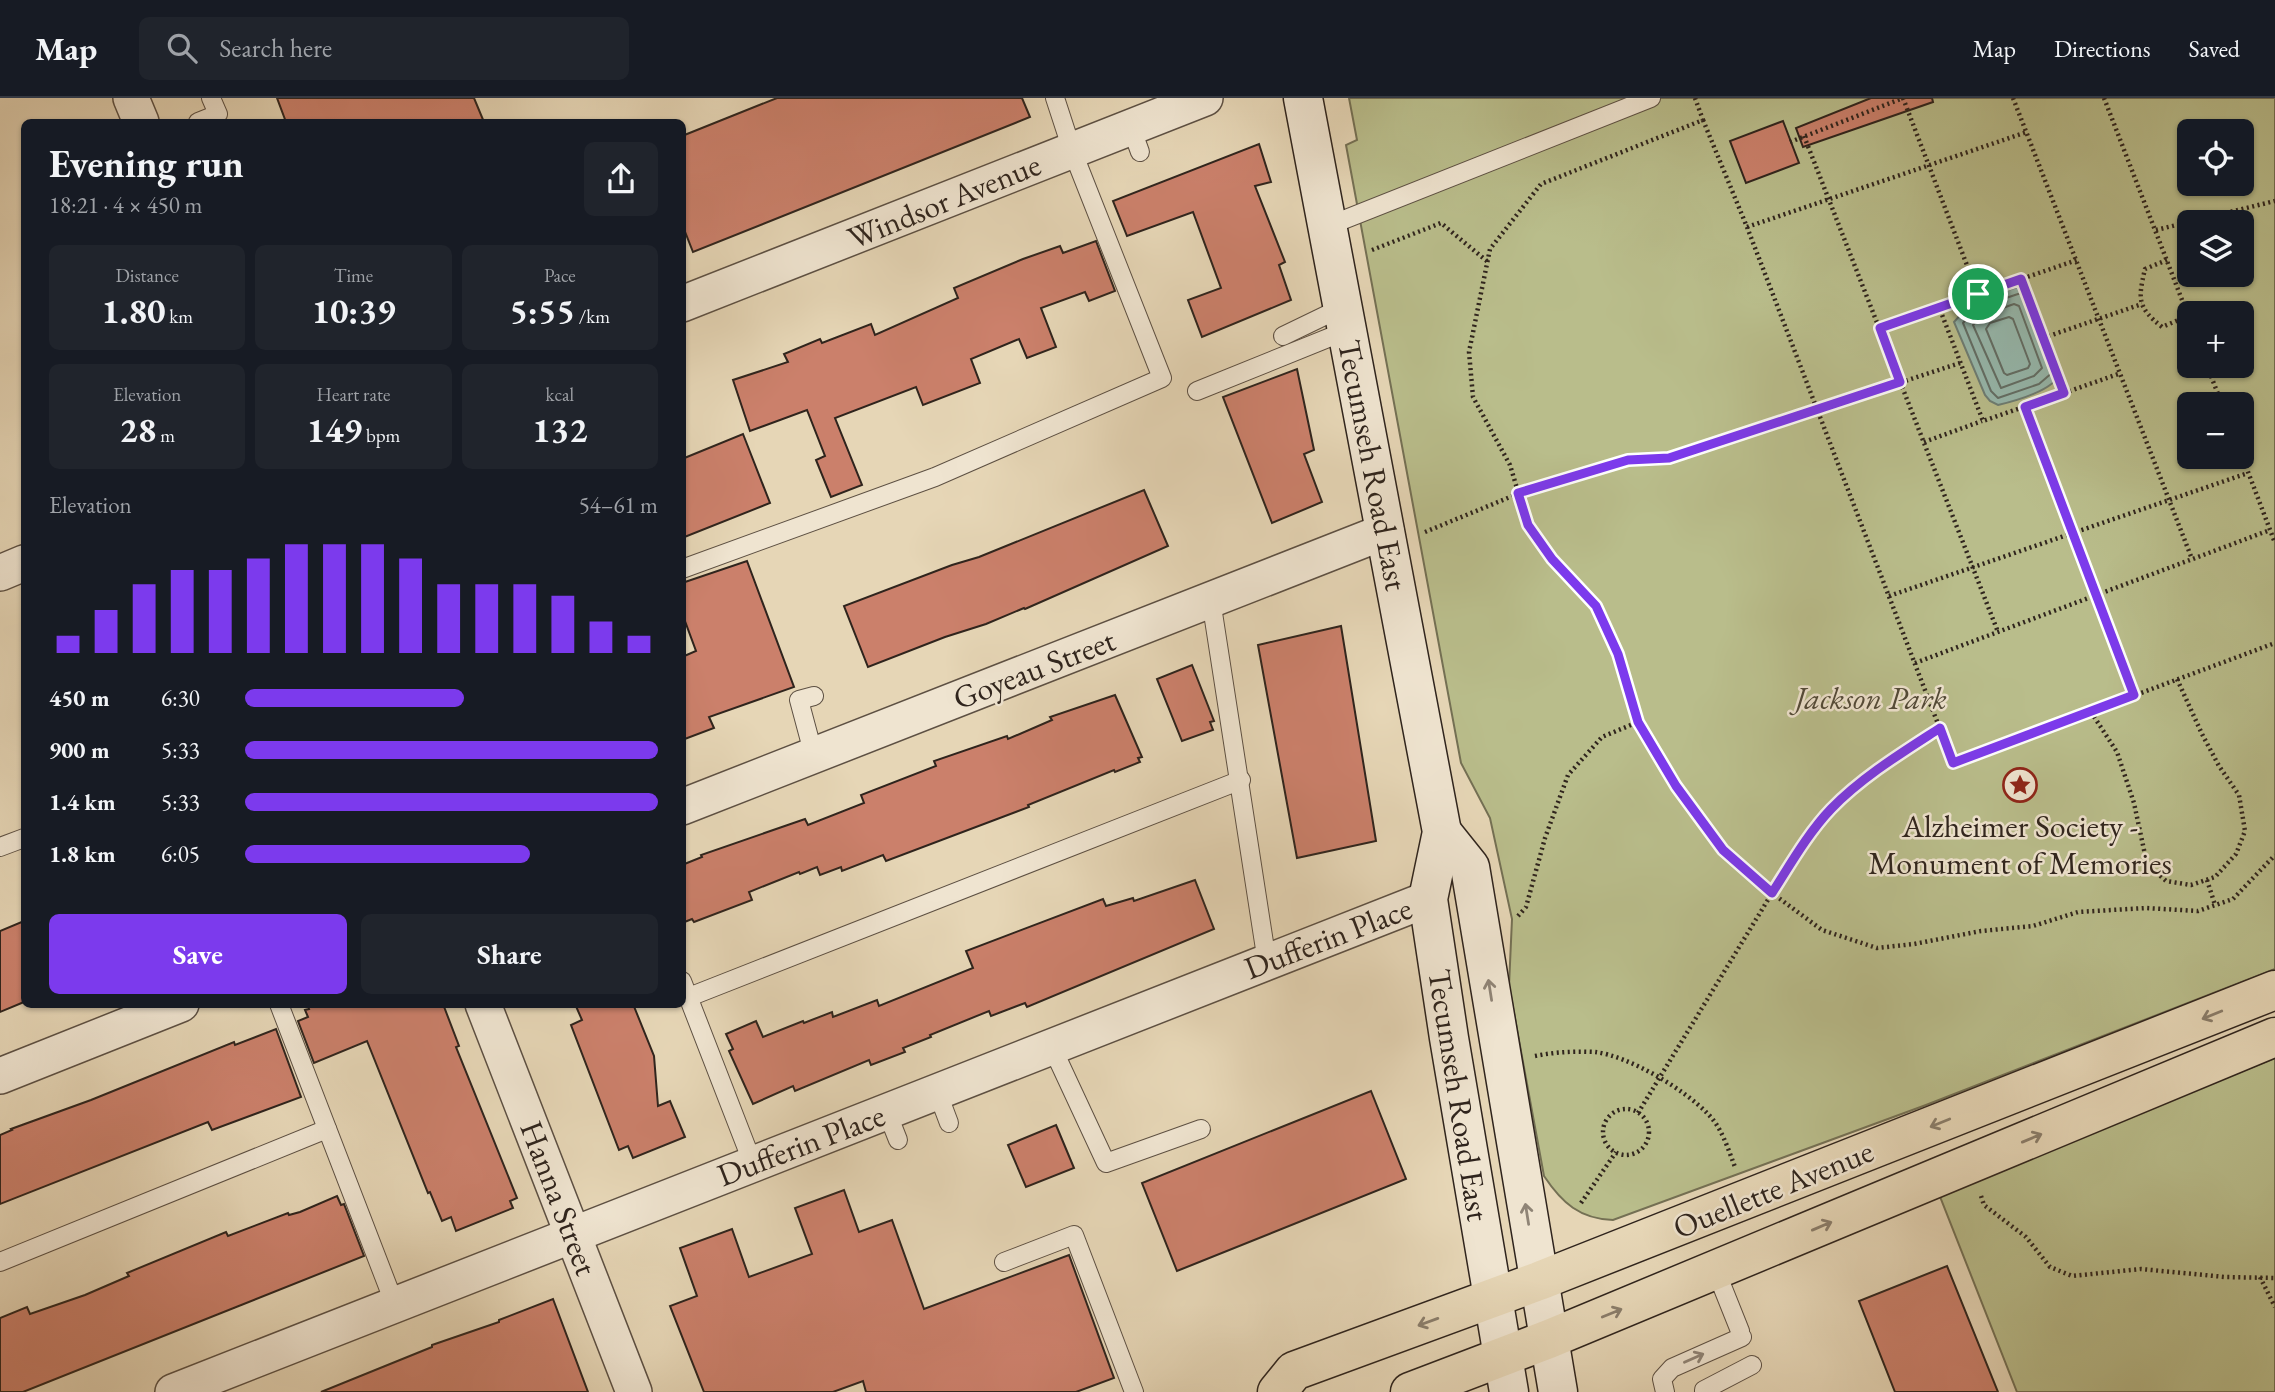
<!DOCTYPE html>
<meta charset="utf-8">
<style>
:root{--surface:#171b24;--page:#20242c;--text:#f1f3f6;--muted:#9ea1a6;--line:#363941;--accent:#7c3aed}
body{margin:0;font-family:"EB Garamond",serif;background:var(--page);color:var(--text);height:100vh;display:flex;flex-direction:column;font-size:26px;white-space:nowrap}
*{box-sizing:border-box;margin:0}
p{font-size:23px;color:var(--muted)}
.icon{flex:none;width:38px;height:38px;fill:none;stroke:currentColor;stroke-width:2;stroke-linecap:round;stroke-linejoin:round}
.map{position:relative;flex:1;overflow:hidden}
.panel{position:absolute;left:21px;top:21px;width:665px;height:889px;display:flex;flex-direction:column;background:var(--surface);border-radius:10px;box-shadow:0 2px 5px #0004}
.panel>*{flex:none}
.fabs{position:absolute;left:2177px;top:21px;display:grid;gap:14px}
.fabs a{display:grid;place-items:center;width:77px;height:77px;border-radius:10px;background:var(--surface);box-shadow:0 2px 5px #0004;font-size:35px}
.pin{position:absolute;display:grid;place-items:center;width:60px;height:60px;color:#fff;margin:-30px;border:4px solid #fff;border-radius:50%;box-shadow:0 2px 7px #0007}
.round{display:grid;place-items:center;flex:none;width:74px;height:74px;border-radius:10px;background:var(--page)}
.head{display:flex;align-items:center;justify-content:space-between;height:119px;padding:0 28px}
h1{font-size:38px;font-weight:700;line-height:52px}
.figures{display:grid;grid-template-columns:repeat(3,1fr);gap:10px;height:119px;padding:7px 28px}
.figures div{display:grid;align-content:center;border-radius:10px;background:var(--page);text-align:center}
.figures b{font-size:35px;font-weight:700}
.figures small{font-size:19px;font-weight:400}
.figures p{font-size:19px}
.chart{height:196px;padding:14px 28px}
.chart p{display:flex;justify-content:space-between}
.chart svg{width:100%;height:126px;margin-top:7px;stroke:var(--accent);stroke-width:6}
.button{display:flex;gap:14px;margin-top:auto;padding:14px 28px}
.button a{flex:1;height:80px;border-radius:10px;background:var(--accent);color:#fff;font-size:28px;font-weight:700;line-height:80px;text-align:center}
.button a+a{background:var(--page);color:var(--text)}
ul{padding:0 28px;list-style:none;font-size:23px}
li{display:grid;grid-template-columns:112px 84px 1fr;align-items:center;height:52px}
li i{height:18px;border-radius:9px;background:var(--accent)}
header{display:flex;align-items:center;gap:42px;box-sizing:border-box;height:98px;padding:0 35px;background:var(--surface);border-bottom:2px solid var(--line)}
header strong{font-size:33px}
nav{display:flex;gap:38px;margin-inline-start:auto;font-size:24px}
.search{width:490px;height:63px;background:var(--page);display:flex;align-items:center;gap:18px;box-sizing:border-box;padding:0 24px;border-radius:10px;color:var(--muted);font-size:26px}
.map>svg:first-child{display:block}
.green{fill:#b9bd8b;stroke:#747054;stroke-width:2;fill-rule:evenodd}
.water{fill:#96b9ae;stroke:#6d7d74;stroke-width:2}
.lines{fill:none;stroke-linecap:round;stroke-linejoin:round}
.shore{stroke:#626e66;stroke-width:2}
.building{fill:#cb806b;stroke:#2f241d;stroke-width:2}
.lane-casing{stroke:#5d5043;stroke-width:20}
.street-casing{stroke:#5d5043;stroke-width:38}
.secondary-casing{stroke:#2f241d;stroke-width:41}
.primary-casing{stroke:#2f241d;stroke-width:41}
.path{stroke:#2f241d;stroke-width:4.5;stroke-dasharray:2 3.5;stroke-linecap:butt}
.lane{stroke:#efe4d0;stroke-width:18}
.street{stroke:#efe4d0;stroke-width:35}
.secondary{stroke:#efe4d0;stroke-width:38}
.primary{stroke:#e6d6b6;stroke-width:38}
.oneway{stroke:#8f8476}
.oneway2{stroke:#8a7d6a}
.route-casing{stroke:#fff;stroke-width:14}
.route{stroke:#7c3aed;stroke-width:9}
.labels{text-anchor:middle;stroke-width:5;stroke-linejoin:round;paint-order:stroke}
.street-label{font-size:32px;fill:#2f241d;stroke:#efe4d0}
.park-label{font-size:32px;font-style:italic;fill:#524a38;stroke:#efe4d0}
.poi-label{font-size:32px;fill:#2f241d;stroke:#efe4d0}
</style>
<header>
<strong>Map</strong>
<div class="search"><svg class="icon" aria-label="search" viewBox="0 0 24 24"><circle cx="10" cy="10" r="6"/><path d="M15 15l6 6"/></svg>Search here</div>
<nav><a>Map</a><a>Directions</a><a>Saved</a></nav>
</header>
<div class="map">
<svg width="2275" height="1294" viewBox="0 0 2275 1294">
<rect width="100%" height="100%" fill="#e6d6b6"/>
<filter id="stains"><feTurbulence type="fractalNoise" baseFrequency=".00286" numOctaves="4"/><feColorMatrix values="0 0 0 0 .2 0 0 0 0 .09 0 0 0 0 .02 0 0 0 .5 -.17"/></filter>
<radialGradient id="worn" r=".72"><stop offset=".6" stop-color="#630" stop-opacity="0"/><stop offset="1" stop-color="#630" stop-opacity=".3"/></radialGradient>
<!-- green -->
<g class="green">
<path d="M 1349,0 L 2275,0 L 2275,871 L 1926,1007 L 1613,1122 C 1580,1121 1562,1105 1544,1078 L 1509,888 L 1512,821 L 1490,720 L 1461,665 L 1346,47 L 1357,42 ZM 2189,33 L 2242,33 L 2242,86 L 2189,86 ZM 2189,124 L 2242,124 L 2242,177 L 2189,177 ZM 2189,215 L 2242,215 L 2242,268 L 2189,268 ZM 2189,306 L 2242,306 L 2242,359 L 2189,359 Z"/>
<polygon points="2275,960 2275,1294 2017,1294 1939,1096"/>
</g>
<!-- water -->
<path class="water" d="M 2017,189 L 2024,189 L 2030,195 L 2060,275 C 2055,292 2015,303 1998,307 L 1990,303 L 1985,297 L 1954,224 L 1972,204 Z"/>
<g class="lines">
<!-- shore -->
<g class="shore">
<polygon points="2018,196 2022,196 2025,201 2053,274 2039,286 1998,300 1991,293 1963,225 1976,210"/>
<polygon points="2014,206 2019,208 2042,270 2034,278 2001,290 1973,227 1983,217"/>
<polygon points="2009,219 2013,221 2030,266 2028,270 2007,277 2004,275 1986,231 1990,225"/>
</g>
</g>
<!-- building -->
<g class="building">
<polygon points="277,0 474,0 484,24 286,24"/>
<polygon points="777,0 1022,0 1030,19 693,154 682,126 682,38"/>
<polygon points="1871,0 1932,0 1933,4 1803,49 1796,30"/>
<polygon points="1783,23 1799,65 1746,85 1730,43"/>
<polygon points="1259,46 1271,84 1255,88 1285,164 1279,167 1291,202 1202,239 1188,202 1221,190 1193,114 1127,138 1113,103"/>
<polygon points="1096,143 1115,193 1089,203 1085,194 1041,210 1056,249 1027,260 1019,241 971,261 980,285 923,307 916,289 835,320 862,387 831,399 816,362 825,358 807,312 750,333 733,282 788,264 784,256 820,241 822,245 871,226 875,237 958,200 954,190 1023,161 1060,148 1063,155"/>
<polygon points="1297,271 1314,352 1304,356 1322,404 1272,425 1223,299"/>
<polygon points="743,336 770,405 682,440 682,361"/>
<polygon points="1144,392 1168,448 1025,511 1024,510 986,526 945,539 868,569 844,508 952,467 979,459"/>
<polygon points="747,463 794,589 709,619 714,630 682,642 682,559 696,553 682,515 682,485"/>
<polygon points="1341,528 1376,743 1297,760 1258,547"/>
<polygon points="1192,567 1214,623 1210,624 1213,632 1182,643 1157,581"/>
<polygon points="1115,597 1142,659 1138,660 1140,664 1115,674 1114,672 1028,707 1029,709 886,763 883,757 842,773 841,769 820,777 817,769 800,776 799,774 749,794 752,802 694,824 692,821 682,825 682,767 702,759 701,757 805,721 808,727 864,705 861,697 936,668 934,663 1007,638 1008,641 1052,622 1050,619"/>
<polygon points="1195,782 1214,831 1027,909 1025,905 991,918 989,913 930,937 931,939 903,950 905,954 871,967 869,962 795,993 793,988 753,1006 729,953 733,951 726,936 756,923 763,939 803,923 804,925 832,914 833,919 877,902 879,908 973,870 966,853 1103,801 1106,808 1133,800 1134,803"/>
<polygon points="24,823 24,904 0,914 0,833"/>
<polygon points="307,906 443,906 459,948 456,949 517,1100 510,1103 513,1110 456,1133 451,1119 442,1123 430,1094 428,1095 367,943 314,965 298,923 308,919 305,912 309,911"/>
<polygon points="575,906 633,906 654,958 658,1008 670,1003 685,1039 633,1060 628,1048 619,1052 571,927 582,922"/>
<polygon points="276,931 301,999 212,1032 208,1024 0,1106 0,1037 12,1032 11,1031 91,1002 234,944 235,947"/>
<polygon points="1371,993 1406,1081 1177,1173 1142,1085"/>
<polygon points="1056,1027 1074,1070 1026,1089 1008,1047"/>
<polygon points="844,1092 859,1134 892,1122 924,1211 1069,1157 1114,1280 1076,1294 866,1294 863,1283 833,1294 704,1294 670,1208 697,1198 680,1150 732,1131 749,1179 812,1156 795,1110"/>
<polygon points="337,1098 341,1107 344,1106 364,1158 23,1294 0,1294 0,1220 27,1209 30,1216 85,1197 129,1178 127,1175 226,1134 228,1138 288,1115 289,1117 300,1114"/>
<polygon points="1947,1168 1998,1294 1895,1294 1859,1203"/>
<polygon points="553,1201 588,1294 321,1294 432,1249 432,1247 499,1224 499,1222"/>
</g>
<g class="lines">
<!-- lane casing -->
<g class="lane-casing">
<g id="lane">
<polyline points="198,24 218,16 211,0"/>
<polyline points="1131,29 1140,54"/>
<polyline points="1328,128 1651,0"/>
<polyline points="1283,238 1343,209"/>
<polyline points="1197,293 1348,232"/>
<polyline points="682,471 935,379 1162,280 1072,52 1055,0"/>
<polyline points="1211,502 1267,864"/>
<polyline points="814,658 799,602 814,598"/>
<polyline points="0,749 24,740"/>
<polyline points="682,883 753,1066"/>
<polyline points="689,899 1241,682"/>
<polyline points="279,906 395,1207"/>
<polyline points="1052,949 1106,1065 1201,1031"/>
<polyline points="937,993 949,1025"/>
<polyline points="887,1014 898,1042"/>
<polyline points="0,1164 327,1031"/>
<polyline points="1004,1164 1074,1137 1134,1294"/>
<polyline points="1716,1173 1740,1233"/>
<polyline points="1665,1294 1662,1281 1672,1270 1742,1239"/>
<polyline points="1704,1294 1704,1292 1752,1267"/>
</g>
</g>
<!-- street casing -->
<g class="street-casing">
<g id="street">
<polyline points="131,0 141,24"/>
<polyline points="682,206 1205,0"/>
<polyline points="0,475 24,465"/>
<polyline points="682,709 1386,433"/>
<polyline points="483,906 634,1294"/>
<polyline points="0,978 181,906"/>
<polyline points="173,1294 1428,801"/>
</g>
</g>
<!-- secondary casing -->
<g class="secondary-casing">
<g id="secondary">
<polyline points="1303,0 1442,734 1428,801 1449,940 1509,1294"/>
<polyline points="1442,734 1470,769 1558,1294"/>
</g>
</g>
<!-- primary casing -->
<g class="primary-casing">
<g id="primary">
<polyline points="1277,1294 1294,1273 1539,1183 2275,892"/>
<polyline points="1410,1294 1549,1241 2275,939"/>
</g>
</g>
<!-- path -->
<g class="path">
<polyline points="1695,0 1703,22 1541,86 1490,151 1469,254 1473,299 1510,367 1528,427 1552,461 1596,508 1618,556 1638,624 1676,688 1723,752 1772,795 1822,832 1877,850 1914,846 1981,833 2033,828 2078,814 2146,810 2198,813 2233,801 2275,757"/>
<polyline points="1903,0 1978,196"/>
<polyline points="2013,0 2192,461"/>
<polyline points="2104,0 2189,220"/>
<polyline points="1703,22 1747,129 1953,665 2275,545"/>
<polyline points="1804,38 1998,534"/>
<polyline points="1790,44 1903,0"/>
<polyline points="1747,129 2027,34"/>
<polyline points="2156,132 2275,103"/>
<polyline points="1372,152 1441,125 1488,164"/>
<path d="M 2167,162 L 2145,171 C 2138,201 2137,209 2162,229 L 2188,218"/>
<polyline points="2021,181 2064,295 1983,323 1939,209 2077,162"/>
<polyline points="1879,230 1939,209"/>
<polyline points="2043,240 2142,206"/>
<polyline points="2207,268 2222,306"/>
<polyline points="2064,295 2121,275"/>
<polyline points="2025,309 2134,597"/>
<polyline points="1924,344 1982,323"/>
<polyline points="2242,358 2275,445"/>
<polyline points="1425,434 1532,390 1628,362 1669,360 1960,265"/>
<polyline points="1889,498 2248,375"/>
<polyline points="1915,565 2270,432"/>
<polyline points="2091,614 2117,654 2134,705 2147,766 2166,783 2191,787 2215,779 2236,756 2245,733 2239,697 2219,668 2202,636 2177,581"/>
<polyline points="2207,782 2215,807"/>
<polyline points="1518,818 1526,809 1545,740 1568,677 1602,639 1638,624"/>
<path d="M 1535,958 C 1555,954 1575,953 1595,954 C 1629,958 1684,991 1708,1016 C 1722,1030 1728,1051 1735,1069"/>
<circle cx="1626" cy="1034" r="23"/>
<polyline points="1638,1015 1791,764 1831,711 1891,661 1940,630"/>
<polyline points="1981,1098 1984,1107 2026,1139 2050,1169 2072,1178 2141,1171 2225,1179 2275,1180"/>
<polyline points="1581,1105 1616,1054"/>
<polyline points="2260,1179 2275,1209"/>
</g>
<!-- lane -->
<use href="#lane" class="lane"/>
<!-- street -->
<use href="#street" class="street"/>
<!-- secondary -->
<use href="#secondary" class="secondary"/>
<!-- primary -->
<use href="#primary" class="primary"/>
</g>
<!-- one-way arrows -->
<defs><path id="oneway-shaft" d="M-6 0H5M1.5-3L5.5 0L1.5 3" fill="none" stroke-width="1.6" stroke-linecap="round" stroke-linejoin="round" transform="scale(1.75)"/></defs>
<g class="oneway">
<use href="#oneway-shaft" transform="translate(1490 892) rotate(-99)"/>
<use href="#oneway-shaft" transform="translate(1527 1116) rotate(-99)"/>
<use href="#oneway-shaft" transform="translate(1694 1260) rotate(-24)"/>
</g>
<g class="oneway2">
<use href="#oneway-shaft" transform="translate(2212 917) rotate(158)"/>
<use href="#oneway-shaft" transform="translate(1940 1025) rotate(158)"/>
<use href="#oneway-shaft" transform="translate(2032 1040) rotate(-23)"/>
<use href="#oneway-shaft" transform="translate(1822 1128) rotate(-23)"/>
<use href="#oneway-shaft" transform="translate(1612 1215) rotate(-22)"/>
<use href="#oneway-shaft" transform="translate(1428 1224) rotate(160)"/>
</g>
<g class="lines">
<!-- route casing -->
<g class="route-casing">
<path id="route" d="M 2021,181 L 2064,295 L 2025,309 L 2134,597 L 1953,665 L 1940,630 C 1903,654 1862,679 1831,711 C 1808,735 1790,767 1772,795 L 1723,752 L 1676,688 L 1638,624 L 1618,556 L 1596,508 L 1552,461 L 1528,427 L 1518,395 L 1628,362 L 1669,360 L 1900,284 L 1880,230 Z"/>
</g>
<!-- route -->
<use href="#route" class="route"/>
</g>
<!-- icons -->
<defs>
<g id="sight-ring" transform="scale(1.75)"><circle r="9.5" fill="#efe4d0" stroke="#8f2418" stroke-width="1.5"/><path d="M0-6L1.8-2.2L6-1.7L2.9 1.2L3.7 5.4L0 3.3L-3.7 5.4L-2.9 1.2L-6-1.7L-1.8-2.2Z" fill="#8f2418"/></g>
</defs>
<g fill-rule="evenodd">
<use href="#sight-ring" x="2020" y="687"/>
</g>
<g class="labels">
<!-- street labels -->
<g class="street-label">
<text transform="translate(944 103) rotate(-22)" y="11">Windsor Avenue</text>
<text transform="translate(1373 367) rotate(79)" y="11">Tecumseh Road East</text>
<text transform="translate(1034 571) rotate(-21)" y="11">Goyeau Street</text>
<text transform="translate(1328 840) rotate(-21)" y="11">Dufferin Place</text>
<text transform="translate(1459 997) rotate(81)" y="11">Tecumseh Road East</text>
<text transform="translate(801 1047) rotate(-21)" y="11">Dufferin Place</text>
<text transform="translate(1773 1091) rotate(-22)" y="11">Ouellette Avenue</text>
<text transform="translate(559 1100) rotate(69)" y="11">Hanna Street</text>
</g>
<!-- park labels -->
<g class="park-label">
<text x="1871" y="611">Jackson Park</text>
</g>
<!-- poi labels -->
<g class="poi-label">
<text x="2020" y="739">Alzheimer Society -<tspan x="2020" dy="37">Monument of Memories</tspan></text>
</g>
</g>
<rect width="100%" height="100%" filter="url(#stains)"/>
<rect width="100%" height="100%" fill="url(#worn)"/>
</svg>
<div class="fabs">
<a><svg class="icon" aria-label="locate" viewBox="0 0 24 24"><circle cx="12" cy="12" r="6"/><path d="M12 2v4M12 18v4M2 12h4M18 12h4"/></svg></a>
<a><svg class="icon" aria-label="layers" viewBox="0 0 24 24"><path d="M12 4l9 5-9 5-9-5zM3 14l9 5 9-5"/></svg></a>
<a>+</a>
<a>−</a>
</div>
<div class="pin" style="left:1978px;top:196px;background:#1e9e55"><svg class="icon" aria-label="arrive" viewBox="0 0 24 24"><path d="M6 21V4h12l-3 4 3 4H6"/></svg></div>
<section class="panel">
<div class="head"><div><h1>Evening run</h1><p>18:21 · 4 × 450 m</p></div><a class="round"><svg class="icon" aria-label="share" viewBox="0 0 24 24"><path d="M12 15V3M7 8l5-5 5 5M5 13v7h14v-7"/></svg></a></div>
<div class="figures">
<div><p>Distance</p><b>1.80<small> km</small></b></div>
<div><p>Time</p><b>10:39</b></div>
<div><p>Pace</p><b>5:55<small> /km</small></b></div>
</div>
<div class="figures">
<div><p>Elevation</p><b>28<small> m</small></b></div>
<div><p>Heart rate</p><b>149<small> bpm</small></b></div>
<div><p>kcal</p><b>132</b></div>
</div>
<div class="chart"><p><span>Elevation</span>54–61 m</p>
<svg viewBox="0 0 160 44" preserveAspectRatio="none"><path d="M5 44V38M15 44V29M25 44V20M35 44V15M45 44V15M55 44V11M65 44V6M75 44V6M85 44V6M95 44V11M105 44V20M115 44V20M125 44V20M135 44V24M145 44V33M155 44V38"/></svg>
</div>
<ul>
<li><b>450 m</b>6:30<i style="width:53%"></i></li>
<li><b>900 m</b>5:33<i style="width:100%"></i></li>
<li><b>1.4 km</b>5:33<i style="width:100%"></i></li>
<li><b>1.8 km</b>6:05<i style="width:69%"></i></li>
</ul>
<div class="button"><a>Save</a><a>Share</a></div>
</section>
</div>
